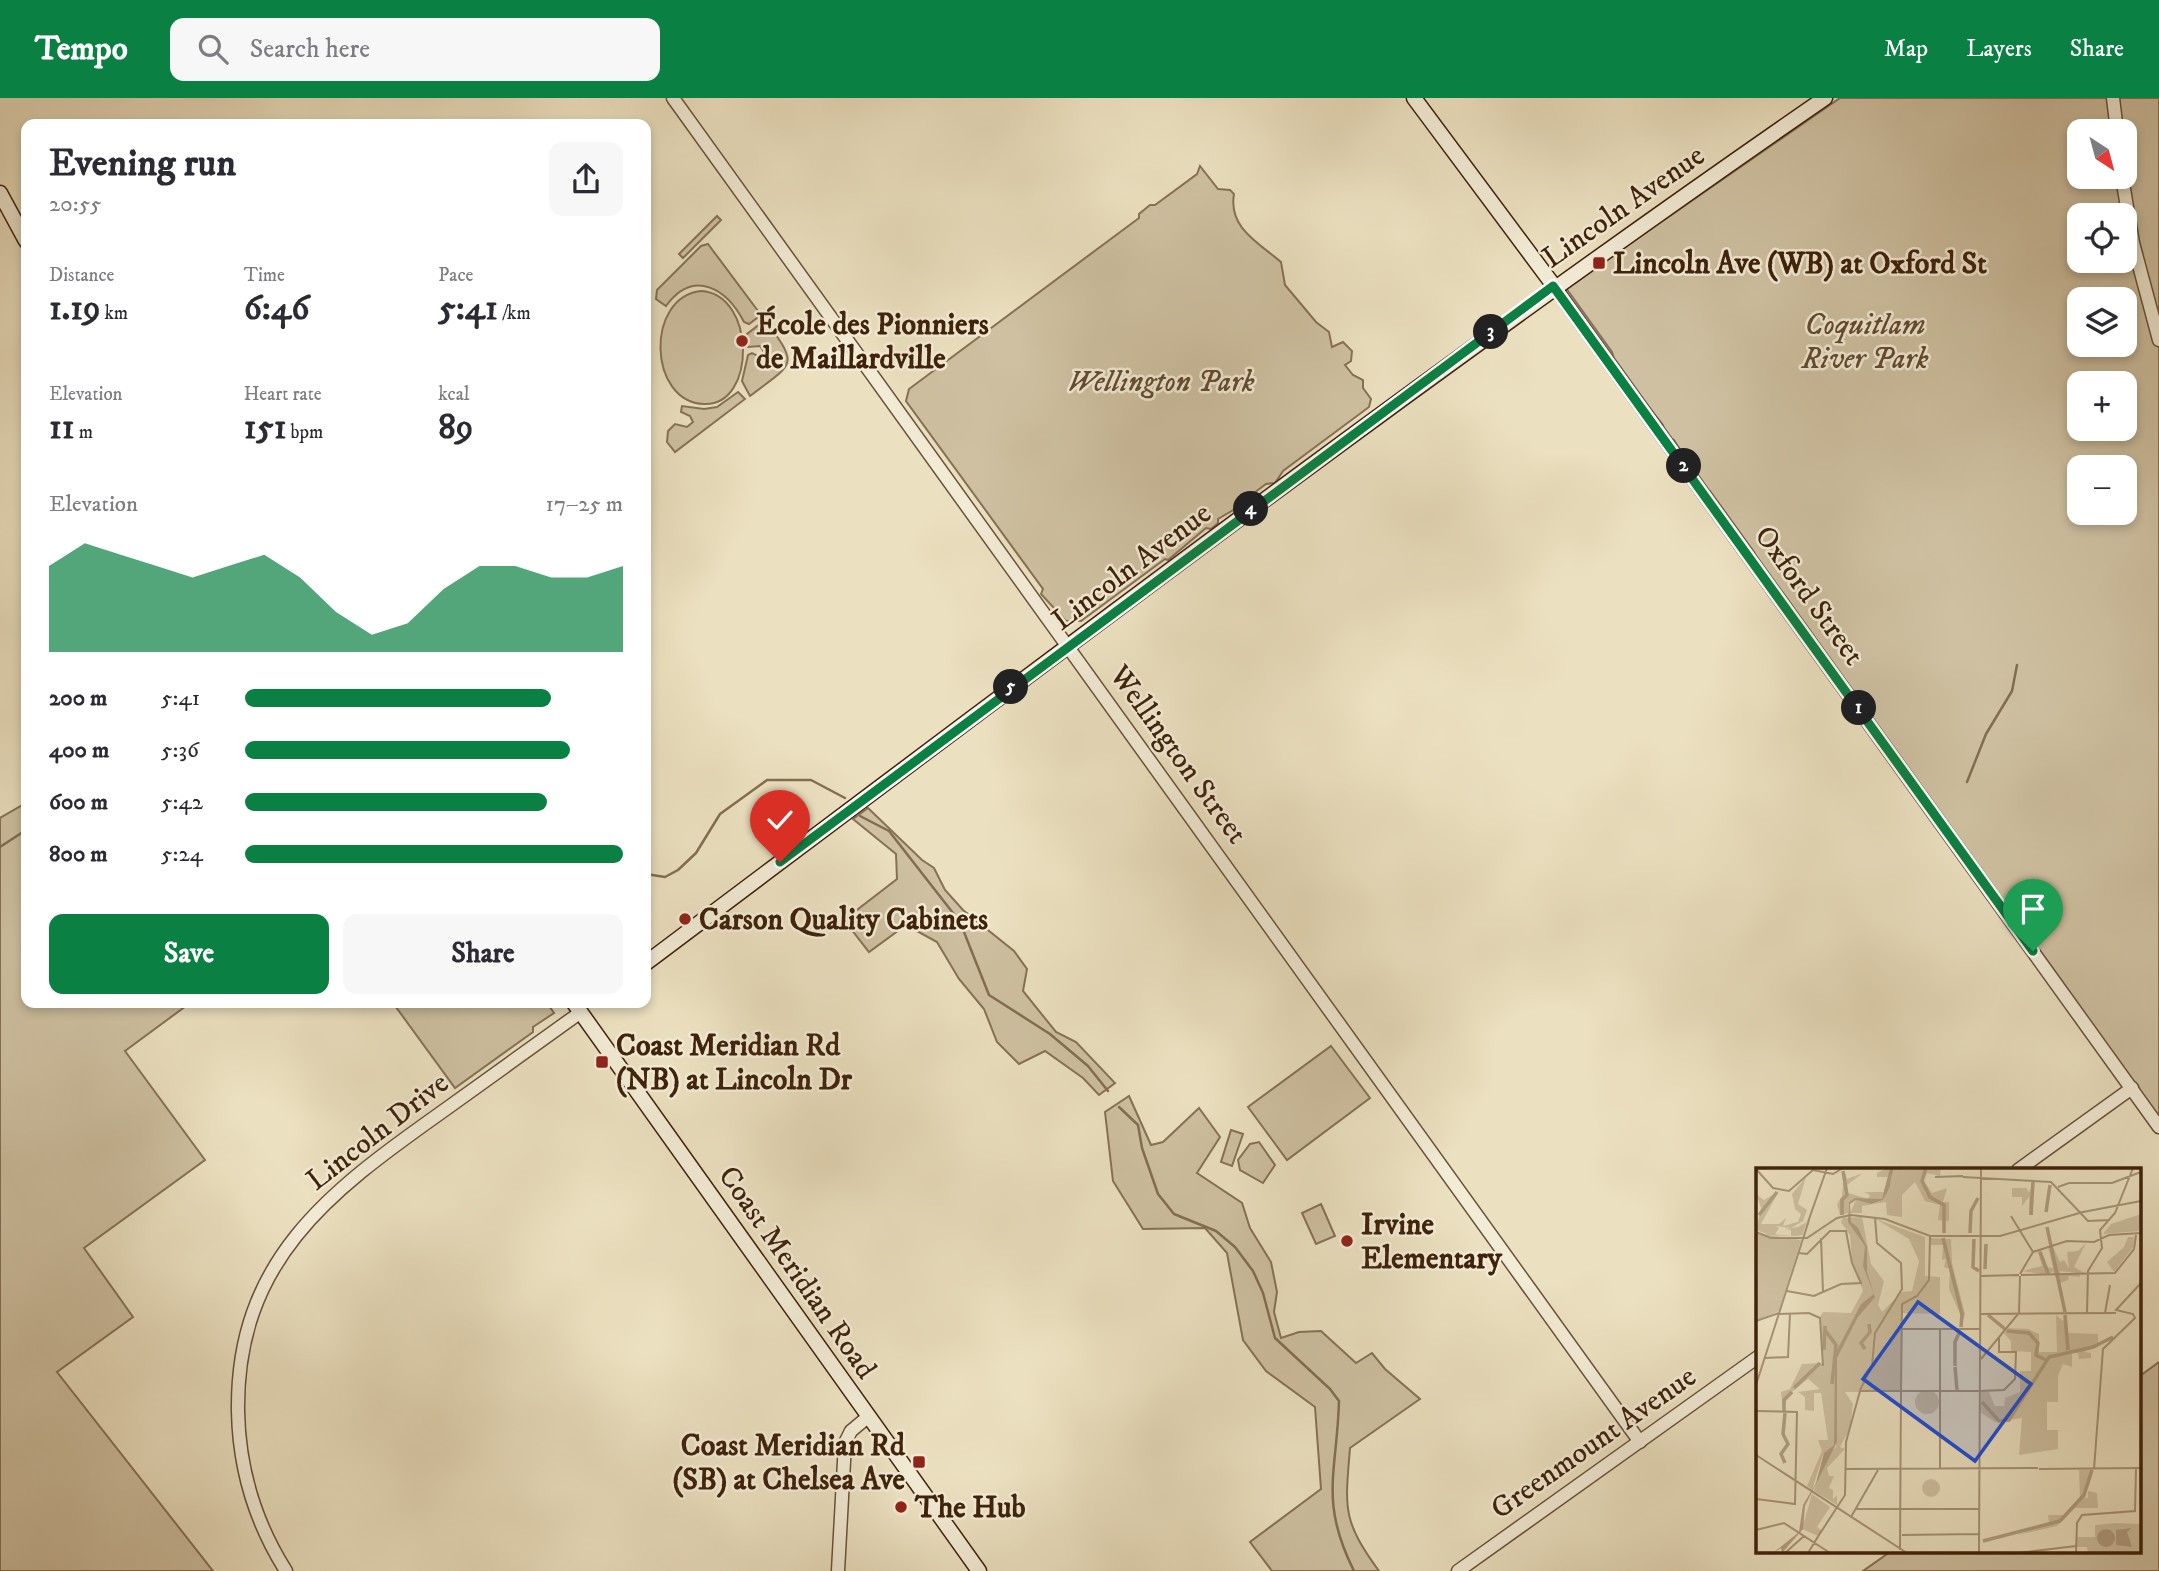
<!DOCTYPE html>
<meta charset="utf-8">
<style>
:root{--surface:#fff;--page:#f7f7f7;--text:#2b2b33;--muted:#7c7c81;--accent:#0b8043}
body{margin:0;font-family:"IM FELL DW Pica",serif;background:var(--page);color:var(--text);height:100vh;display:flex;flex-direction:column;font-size:26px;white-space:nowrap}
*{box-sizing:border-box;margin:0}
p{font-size:23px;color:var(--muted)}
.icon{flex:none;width:38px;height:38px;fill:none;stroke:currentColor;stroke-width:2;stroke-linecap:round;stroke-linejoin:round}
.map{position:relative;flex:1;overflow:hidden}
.drawer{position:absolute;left:21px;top:21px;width:630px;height:889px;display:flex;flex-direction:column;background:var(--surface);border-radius:14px;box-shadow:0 4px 10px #0003}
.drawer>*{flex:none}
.needle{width:46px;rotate:144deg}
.fabs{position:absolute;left:2067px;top:21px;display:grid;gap:14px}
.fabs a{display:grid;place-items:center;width:70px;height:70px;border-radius:14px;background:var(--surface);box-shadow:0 4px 10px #0003;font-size:35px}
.pin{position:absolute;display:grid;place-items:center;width:60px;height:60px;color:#fff;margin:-72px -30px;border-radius:50% 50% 50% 0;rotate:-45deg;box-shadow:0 0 7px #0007}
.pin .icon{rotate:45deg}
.km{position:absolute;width:35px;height:35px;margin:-18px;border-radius:50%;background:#222;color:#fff;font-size:19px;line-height:35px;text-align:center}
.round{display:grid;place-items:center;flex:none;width:74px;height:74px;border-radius:14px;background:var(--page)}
.headline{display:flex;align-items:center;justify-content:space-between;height:119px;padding:0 28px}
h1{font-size:38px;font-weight:700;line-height:52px}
.figures{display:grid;grid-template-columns:repeat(3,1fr);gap:10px;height:119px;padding:7px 28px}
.figures div{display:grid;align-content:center}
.figures b{font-size:35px;font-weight:700}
.figures small{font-size:19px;font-weight:400}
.figures p{font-size:19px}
.chart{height:196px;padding:14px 28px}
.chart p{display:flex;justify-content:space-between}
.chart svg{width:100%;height:126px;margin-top:7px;fill:var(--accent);opacity:.7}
.primary-button{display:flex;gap:14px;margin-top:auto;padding:14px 28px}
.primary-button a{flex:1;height:80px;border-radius:14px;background:var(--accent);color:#fff;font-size:28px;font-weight:700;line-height:80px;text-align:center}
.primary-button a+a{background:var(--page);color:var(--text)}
ul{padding:0 28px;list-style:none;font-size:23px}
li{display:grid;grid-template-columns:112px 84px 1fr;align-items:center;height:52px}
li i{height:18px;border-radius:9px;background:var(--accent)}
header{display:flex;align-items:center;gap:42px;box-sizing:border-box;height:98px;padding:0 35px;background:var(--accent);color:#fff}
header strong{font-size:33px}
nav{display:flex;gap:38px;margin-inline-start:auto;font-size:24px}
.search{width:490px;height:63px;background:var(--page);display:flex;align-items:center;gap:18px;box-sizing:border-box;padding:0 24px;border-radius:14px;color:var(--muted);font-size:26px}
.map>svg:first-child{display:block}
.green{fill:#cec0a1;stroke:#867156;stroke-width:2;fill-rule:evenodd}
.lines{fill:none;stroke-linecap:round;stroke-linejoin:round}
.stream{stroke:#836d52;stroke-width:2.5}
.tertiary-casing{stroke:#6a5238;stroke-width:15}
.secondary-casing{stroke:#3f220a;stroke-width:17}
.tertiary{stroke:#f2ebd6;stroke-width:12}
.secondary{stroke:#f2ebd6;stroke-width:14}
.route-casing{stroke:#fff;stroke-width:14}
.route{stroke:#0b8043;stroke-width:9}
.poi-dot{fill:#8f2418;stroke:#f2ebd6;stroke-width:2.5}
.labels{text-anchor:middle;stroke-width:5;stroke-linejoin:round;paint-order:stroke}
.street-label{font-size:30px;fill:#3f220a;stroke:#f2ebd6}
.poi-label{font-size:30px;font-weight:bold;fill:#3f220a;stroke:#f2ebd6;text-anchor:start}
.park-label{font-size:30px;font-style:italic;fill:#634a30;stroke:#f2ebd6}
.inset-river{fill:none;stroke:#b19f82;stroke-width:3.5}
.inset-road{fill:none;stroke:#a69477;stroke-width:2}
.view{fill:#1d4ed8;fill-opacity:0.15;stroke:#1d4ed8;stroke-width:3.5}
.inset-edge{fill:none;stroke:#3f220a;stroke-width:3.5}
</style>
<header>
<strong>Tempo</strong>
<div class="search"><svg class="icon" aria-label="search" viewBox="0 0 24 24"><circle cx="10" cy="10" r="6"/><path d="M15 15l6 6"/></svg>Search here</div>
<nav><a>Map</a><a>Layers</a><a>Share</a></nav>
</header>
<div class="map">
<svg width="2159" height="1473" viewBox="0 0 2159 1473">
<rect width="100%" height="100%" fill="#ebe0c0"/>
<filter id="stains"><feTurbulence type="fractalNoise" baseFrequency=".00286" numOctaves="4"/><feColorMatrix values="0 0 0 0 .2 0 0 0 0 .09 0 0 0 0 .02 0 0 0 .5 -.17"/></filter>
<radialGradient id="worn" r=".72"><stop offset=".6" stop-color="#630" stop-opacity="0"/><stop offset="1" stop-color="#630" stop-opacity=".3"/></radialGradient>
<!-- green -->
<g class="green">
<path d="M 1840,0 L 2159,0 L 2159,1024 L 1783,495 L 1769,483 L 1754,454 L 1710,393 L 1704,390 L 1674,342 L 1665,337 L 1663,327 L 1616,268 L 1612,254 L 1566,190 ZM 2079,33 L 2124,33 L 2124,79 L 2079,79 ZM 2079,117 L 2124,117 L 2124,163 L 2079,163 ZM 2079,201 L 2124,201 L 2124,247 L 2079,247 ZM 2079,285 L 2124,285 L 2124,331 L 2079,331 ZM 2079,369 L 2124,369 L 2124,415 L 2079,415 Z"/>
<path d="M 1200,68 L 1218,91 L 1230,92 L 1234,96 C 1228,130 1259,145 1281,164 L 1285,187 L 1316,224 L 1329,234 L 1332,249 L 1343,244 L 1352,253 L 1351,263 L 1345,267 L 1353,277 L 1363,282 L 1363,290 L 1371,301 L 1369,309 L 1283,373 L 1275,385 L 1266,386 L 1246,401 L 1247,404 L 1218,421 L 1218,425 L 1211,431 L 1206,430 L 1168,462 L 1165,461 L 1081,523 L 1066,523 L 1041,496 L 1043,491 L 906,303 L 909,291 L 1139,120 L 1139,116 L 1150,107 L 1155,107 L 1197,76 Z"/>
<polygon points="717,118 721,122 683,160 679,156"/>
<path d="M 708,146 L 761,217 L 749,226 L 744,224 C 727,191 694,170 666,208 L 656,201 L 657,192 L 701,148 Z"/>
<path d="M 701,193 C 756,196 757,308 704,306 C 648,304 645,199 701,193 Z"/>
<path d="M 765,222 C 800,269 794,264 750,298 L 742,283 L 748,257 L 752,255 L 760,259 L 764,254 L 760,248 L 748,249 L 747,236 Z"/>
<polygon points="738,294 745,301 675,354 667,344 668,333 675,326 687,329 693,324 690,318 681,314 682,308 704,311 717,309"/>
<polygon points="26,705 26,905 190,905 125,953 205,1062 84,1150 133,1219 57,1274 213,1473 0,1473 0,720"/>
<polygon points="868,710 922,762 934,770 945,792 963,812 1014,853 1027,871 1023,893 1056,934 1076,944 1115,985 1099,997 1083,980 1045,953 1019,966 997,944 984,911 959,881 937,844 906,827 869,854 844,822 897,781 896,756 853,721"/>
<polygon points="393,905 547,905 554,915 533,929 533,934 455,990"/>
<polygon points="1331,948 1370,1000 1287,1062 1248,1009"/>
<path d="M 1129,998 L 1151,1047 L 1163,1044 L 1199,1010 L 1220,1039 L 1197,1075 L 1242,1105 L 1250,1130 L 1271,1164 L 1277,1194 L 1274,1214 L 1281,1240 L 1299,1234 L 1321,1233 L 1356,1265 L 1372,1255 L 1385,1271 L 1420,1301 L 1350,1350 C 1345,1411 1342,1422 1379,1473 L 1272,1473 L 1250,1444 L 1321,1391 L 1315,1309 L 1266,1273 L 1243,1242 L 1227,1155 L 1205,1130 L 1143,1131 L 1113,1083 L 1105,1014 Z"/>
<polygon points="1231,1032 1243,1036 1232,1068 1221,1064"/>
<polygon points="1259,1044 1275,1067 1263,1085 1240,1072 1238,1062 1250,1046"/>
<polygon points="1321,1106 1335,1138 1316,1146 1302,1115"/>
<polygon points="2159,1264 2159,1473 1863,1473 1890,1454 2140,1454 2140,1278"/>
</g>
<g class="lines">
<!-- stream -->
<g class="stream">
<polyline points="1967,684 1986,636 2012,593 2017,567"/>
<polyline points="860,718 889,733 960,824 989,897 1050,936 1088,968 1108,993"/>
<polyline points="0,749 26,732"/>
<polyline points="646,776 665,779 678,772 696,755 720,716 767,682 811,682 845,700"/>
<path d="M 1119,1009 L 1138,1027 L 1142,1050 L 1158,1096 L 1174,1116 L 1216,1133 L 1235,1149 L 1253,1173 L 1263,1195 L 1275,1240 L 1330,1291 L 1339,1303 C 1337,1375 1319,1403 1354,1473"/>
</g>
<!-- tertiary casing -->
<g class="tertiary-casing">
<g id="tertiary">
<polyline points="673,0 1640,1344"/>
<polyline points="2113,0 2117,33"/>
<polyline points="2122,79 2133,145 2159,242"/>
<polyline points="1554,188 2159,1029"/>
<polyline points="2018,1072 2132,990"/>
<path d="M 286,1473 C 255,1424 239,1370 238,1313 C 236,1163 329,1094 439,1016 C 486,982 534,948 581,914"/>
<polyline points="838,1473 845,1345 851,1333 869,1318"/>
<polyline points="1458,1473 1758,1259"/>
</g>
</g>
<!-- secondary casing -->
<g class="secondary-casing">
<g id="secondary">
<polyline points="1414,0 1554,188"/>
<polyline points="0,95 26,143"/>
<path d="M 646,865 C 1036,572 1424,277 1825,0"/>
<polyline points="574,905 979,1473"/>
</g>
</g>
<!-- tertiary -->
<use href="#tertiary" class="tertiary"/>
<!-- secondary -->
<use href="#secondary" class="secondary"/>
</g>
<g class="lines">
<!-- route casing -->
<g class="route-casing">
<polyline id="route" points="780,764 1553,188 2033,853"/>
</g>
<!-- route -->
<use href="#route" class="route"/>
</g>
<!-- markers -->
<g class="poi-dot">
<rect x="1592" y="158" width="14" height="14" rx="3.5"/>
<circle cx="742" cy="243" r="7"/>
<circle cx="685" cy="821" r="7"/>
<rect x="595" y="957" width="14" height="14" rx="3.5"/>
<circle cx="1347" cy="1143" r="7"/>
<rect x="912" y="1357" width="14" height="14" rx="3.5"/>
<circle cx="901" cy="1409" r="7"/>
</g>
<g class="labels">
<!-- street labels -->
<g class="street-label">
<text transform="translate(1623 108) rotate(-35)" y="10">Lincoln Avenue</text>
<text transform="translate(1131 468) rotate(-37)" y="10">Lincoln Avenue</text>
<text transform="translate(1810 497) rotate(54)" y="10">Oxford Street</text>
<text transform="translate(1179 656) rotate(54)" y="10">Wellington Street</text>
<text transform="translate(377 1033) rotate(-38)" y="10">Lincoln Drive</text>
<text transform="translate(798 1174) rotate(55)" y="10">Coast Meridian Road</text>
<text transform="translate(1593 1344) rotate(-35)" y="10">Greenmount Avenue</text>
</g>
<!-- poi labels -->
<g class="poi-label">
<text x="1613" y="175">Lincoln Ave (WB) at Oxford St</text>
<text x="756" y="236">École des Pionniers<tspan x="756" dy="34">de Maillardville</tspan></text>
<text x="699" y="831">Carson Quality Cabinets</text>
<text x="616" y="957">Coast Meridian Rd<tspan x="616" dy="34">(NB) at Lincoln Dr</tspan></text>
<text x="1361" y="1136">Irvine<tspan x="1361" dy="34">Elementary</tspan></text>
<text x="905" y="1357" text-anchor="end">Coast Meridian Rd<tspan x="905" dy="34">(SB) at Chelsea Ave</tspan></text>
<text x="915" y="1419">The Hub</text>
</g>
<!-- park labels -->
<g class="park-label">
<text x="1865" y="236">Coquitlam<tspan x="1865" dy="34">River Park</tspan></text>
<text x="1161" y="293">Wellington Park</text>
</g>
</g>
<!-- overview -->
<g transform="translate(1756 1070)">
<rect width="385" height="385" fill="#ebe0c0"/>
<path d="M 131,0 L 135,0 L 135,8 L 138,0 L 185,0 L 184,8 L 171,5 L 168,13 L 176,25 L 191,20 L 187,34 L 193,34 L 193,53 L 182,52 L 184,37 L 169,33 L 159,14 L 146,27 L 146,49 L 131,47 L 130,34 L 106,38 L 106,45 L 94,45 L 100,32 L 115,36 L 127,32 L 133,9 L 121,9 L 121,5 ZM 88,1 L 91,11 L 107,5 L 91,17 L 92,25 L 112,31 L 114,27 L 108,24 L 128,24 L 126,31 L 116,33 L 99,30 L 93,34 L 92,45 L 84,47 L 81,36 L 86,28 ZM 50,9 L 42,36 L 51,42 L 47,53 L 35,60 L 20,58 L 23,60 L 19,66 L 35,68 L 35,62 L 29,61 L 42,59 L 51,54 L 46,67 L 41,68 L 29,68 L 13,67 L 0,62 L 5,40 L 0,26 L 8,32 L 23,23 L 5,56 L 23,56 L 30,50 L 27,58 L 42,54 L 45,46 L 39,41 L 36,26 ZM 279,12 L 275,24 L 277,47 L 273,47 L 273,29 L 266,38 L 266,29 L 256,29 L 256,20 L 270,20 L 273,24 ZM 385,46 L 383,63 L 347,66 L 355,56 ZM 106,49 L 115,96 L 128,113 L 122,137 L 126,144 L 146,124 L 156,123 L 163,93 L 153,71 L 120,51 L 169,69 L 169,108 L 184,109 L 184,146 L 146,145 L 145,224 L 89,224 L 97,236 L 94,260 L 84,279 L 89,281 L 71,300 L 73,308 L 78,308 L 73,320 L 77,322 L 77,331 L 81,327 L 81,337 L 58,323 L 68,290 L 80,279 L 81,222 L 78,277 L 67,287 L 56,322 L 51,318 L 66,283 L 62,272 L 72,272 L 65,225 L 58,225 L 58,243 L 49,242 L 49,229 L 42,224 L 64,221 L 52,211 L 32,227 L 27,243 L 25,224 L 34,221 L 46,196 L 66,195 L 67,199 L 64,149 L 67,144 L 95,145 L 107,123 L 96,92 L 94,67 L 85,54 L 87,50 ZM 0,65 L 45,72 L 23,143 L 0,153 ZM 372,69 L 378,69 L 377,79 L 358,104 L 351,94 L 368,79 ZM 175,70 L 195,71 L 196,95 L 209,146 L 205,160 L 205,148 L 193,121 L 194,101 L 188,99 L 190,91 L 186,92 L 187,77 L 175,77 ZM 330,75 L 318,99 L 330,106 L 304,103 L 304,106 L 324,107 L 324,109 L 313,108 L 312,112 L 302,116 L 297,103 L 293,107 L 266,103 L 286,98 L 282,84 L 285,81 L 290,99 L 297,100 L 292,79 L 297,79 L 304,94 L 308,92 L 313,100 L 311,84 L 322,83 ZM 300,147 L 307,153 L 310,147 L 311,165 L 342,166 L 342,178 L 328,184 L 335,185 L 335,190 L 323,191 L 322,185 L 316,185 L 316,199 L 307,196 L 302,208 L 302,234 L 291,234 L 291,262 L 302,262 L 302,281 L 263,287 L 266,250 L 239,254 L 224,244 L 225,224 L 233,224 L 239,238 L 248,238 L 249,230 L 264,224 L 264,203 L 275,203 L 275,184 L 255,183 L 255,173 L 248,165 L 252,160 L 272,161 L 283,166 L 283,184 L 301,184 ZM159 234a12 12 0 1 1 24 0a12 12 0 1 1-24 0ZM 323,302 L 337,302 L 327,329 L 332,330 L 332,323 L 341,325 L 342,340 L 319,340 L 301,358 L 261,367 L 293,355 L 292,347 L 311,347 L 324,332 ZM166 320a9 9 0 1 1 18 0a9 9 0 1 1-18 0ZM 56,326 L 74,339 L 61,359 L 66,363 L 62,368 L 46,361 ZM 359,355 L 385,356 L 385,385 L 332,385 L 331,379 L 321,379 L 321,369 L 339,369 L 339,357 Z" fill="#cec0a1"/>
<path d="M 135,0 L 134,18 L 127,32 L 115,36 L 100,32 L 94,36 L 95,54 L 102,60 L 111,79 L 111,104 L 119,129 L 102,149 L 81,190 L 81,274 L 49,338 L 47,361 L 26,385 L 25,380 L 17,385 L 43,364 L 47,337 L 60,315 L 68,285 L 78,277 L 79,186 L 105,136 L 118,126 L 107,98 L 109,78 L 92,54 L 93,34 L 99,30 L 126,31 ZM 376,360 L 371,364 L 376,379 L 360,377 L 360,362 ZM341 370a9 9 0 1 1 18 0a9 9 0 1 1-18 0Z" fill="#b19f82"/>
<path class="inset-river" d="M 170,0 L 166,13 L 174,29 L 188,37 L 188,65M 129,26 L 136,0M 290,44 L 294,17M 3,47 L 21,24M 86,47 L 86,32 L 91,27 L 87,3M 275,47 L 277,14M 291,59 L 309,144M 214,65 L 215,43 L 222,30M 187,70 L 206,146 L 205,159M 218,71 L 217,99 L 223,103M 284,84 L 292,105M 229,101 L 230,76M 232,147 L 249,161M 309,147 L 312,182M 69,162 L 80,177 L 76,216M 251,163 L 273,165 L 282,175 L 280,187 L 290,192M 109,181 L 105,175 L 114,164 L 113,156M 68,182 L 69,158M 199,198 L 199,174 L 204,163M 199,199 L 201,222M 38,220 L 64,195M 226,234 L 243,253 L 253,252 L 293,189 L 337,179 L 357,169M 28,243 L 28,232 L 36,224M 29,295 L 25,286 L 32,276 L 27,266 L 29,245M 227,373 L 304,353 L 328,327 L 336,302"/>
<path class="inset-road" d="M 0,1 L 17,20 L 33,23 L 57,2 L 77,6 L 87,0M 179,9 L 207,8M 207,9 L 295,14 L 332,53 L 354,52M 302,19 L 313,15 L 356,15 L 385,4M 255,48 L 277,84M 52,54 L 71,0M 0,64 L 15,70 L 51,70 L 81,50 L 95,47 L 129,51 L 174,68 L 244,68 L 327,44 L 385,33M 65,70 L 67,124M 277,84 L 311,73 L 338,74 L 353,67 L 385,65M 264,106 L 277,84M 265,107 L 359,105 L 378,81 L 380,67M 225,108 L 263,107M 31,123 L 58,128 L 85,116 L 105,115 L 96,95 L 90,63 L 74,63 L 51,86 L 43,85M 331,145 L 332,103 L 346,80 L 344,62 L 359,45 L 377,0M 349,145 L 354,117M 23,146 L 53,145 L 64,150 L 67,198M 224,146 L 360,145M 0,153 L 23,145M 145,161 L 224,161M 9,190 L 32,189 L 34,145M 225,191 L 263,145 L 264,108M 0,217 L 53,52M 104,222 L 116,198 L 119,165 L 146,121 L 145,95 L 121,75 L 119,49M 224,223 L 248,222 L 259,211 L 260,184 L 243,184 L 243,170M 145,224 L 146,136 L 161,128 L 173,112 L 174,68M 0,243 L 41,244 L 39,336 L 0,331M 0,287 L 151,385M 89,301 L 282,300M 184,301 L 184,161M 283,301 L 385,300M 338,301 L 347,181 L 379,150 L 377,146 L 360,142 L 385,115M 99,341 L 223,341M 95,349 L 122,302M 0,362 L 28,355 L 74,385M 65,364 L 89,327 L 90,274 L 104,223 L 223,223M 146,367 L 223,366M 144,382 L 145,224M 29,385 L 48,368M 52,385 L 66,362M 223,385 L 225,0M 262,385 L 320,378M 320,385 L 321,355 L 326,347 L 379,343 L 380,300"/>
<path class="view" d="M 162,134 L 275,216 L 219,293 L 107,211 Z"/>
<rect width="385" height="385" class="inset-edge"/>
</g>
<rect width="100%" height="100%" filter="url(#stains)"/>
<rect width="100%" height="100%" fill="url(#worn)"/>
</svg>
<div class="fabs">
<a><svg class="needle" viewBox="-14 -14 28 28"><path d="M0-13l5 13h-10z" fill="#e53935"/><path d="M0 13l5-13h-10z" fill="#7c7c81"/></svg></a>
<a><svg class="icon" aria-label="locate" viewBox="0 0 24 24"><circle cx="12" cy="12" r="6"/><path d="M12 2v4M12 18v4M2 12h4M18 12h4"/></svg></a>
<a><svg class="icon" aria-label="layers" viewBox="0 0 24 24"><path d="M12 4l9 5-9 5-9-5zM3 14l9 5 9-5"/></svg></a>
<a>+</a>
<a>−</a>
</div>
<div class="pin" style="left:2033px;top:853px;background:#1e9e55"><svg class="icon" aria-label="arrive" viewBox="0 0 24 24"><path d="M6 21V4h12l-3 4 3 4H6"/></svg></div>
<div class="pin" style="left:780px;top:764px;background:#d93025"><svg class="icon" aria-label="check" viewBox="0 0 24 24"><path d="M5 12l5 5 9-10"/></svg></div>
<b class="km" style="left:1859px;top:610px">1</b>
<b class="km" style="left:1684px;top:368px">2</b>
<b class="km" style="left:1491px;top:234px">3</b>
<b class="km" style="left:1251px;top:411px">4</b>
<b class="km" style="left:1011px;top:589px">5</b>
<section class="drawer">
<div class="headline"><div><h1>Evening run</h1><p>20:55</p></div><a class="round"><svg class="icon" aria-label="share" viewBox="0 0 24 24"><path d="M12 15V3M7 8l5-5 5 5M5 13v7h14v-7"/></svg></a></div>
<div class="figures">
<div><p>Distance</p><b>1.19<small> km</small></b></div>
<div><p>Time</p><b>6:46</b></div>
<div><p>Pace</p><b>5:41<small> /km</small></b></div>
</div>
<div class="figures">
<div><p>Elevation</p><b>11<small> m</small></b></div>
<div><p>Heart rate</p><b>151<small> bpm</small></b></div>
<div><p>kcal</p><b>89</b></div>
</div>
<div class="chart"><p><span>Elevation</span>17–25 m</p>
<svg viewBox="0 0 160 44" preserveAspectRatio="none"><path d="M0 44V14L10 6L20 10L30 14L40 18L50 14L60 10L70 18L80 30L90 38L100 34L110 22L120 14L130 14L140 18L150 18L160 14V44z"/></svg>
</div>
<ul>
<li><b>200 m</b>5:41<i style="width:81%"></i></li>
<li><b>400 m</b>5:36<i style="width:86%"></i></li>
<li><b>600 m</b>5:42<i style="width:80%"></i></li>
<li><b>800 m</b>5:24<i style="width:100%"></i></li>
</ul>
<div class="primary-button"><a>Save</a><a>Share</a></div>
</section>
</div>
